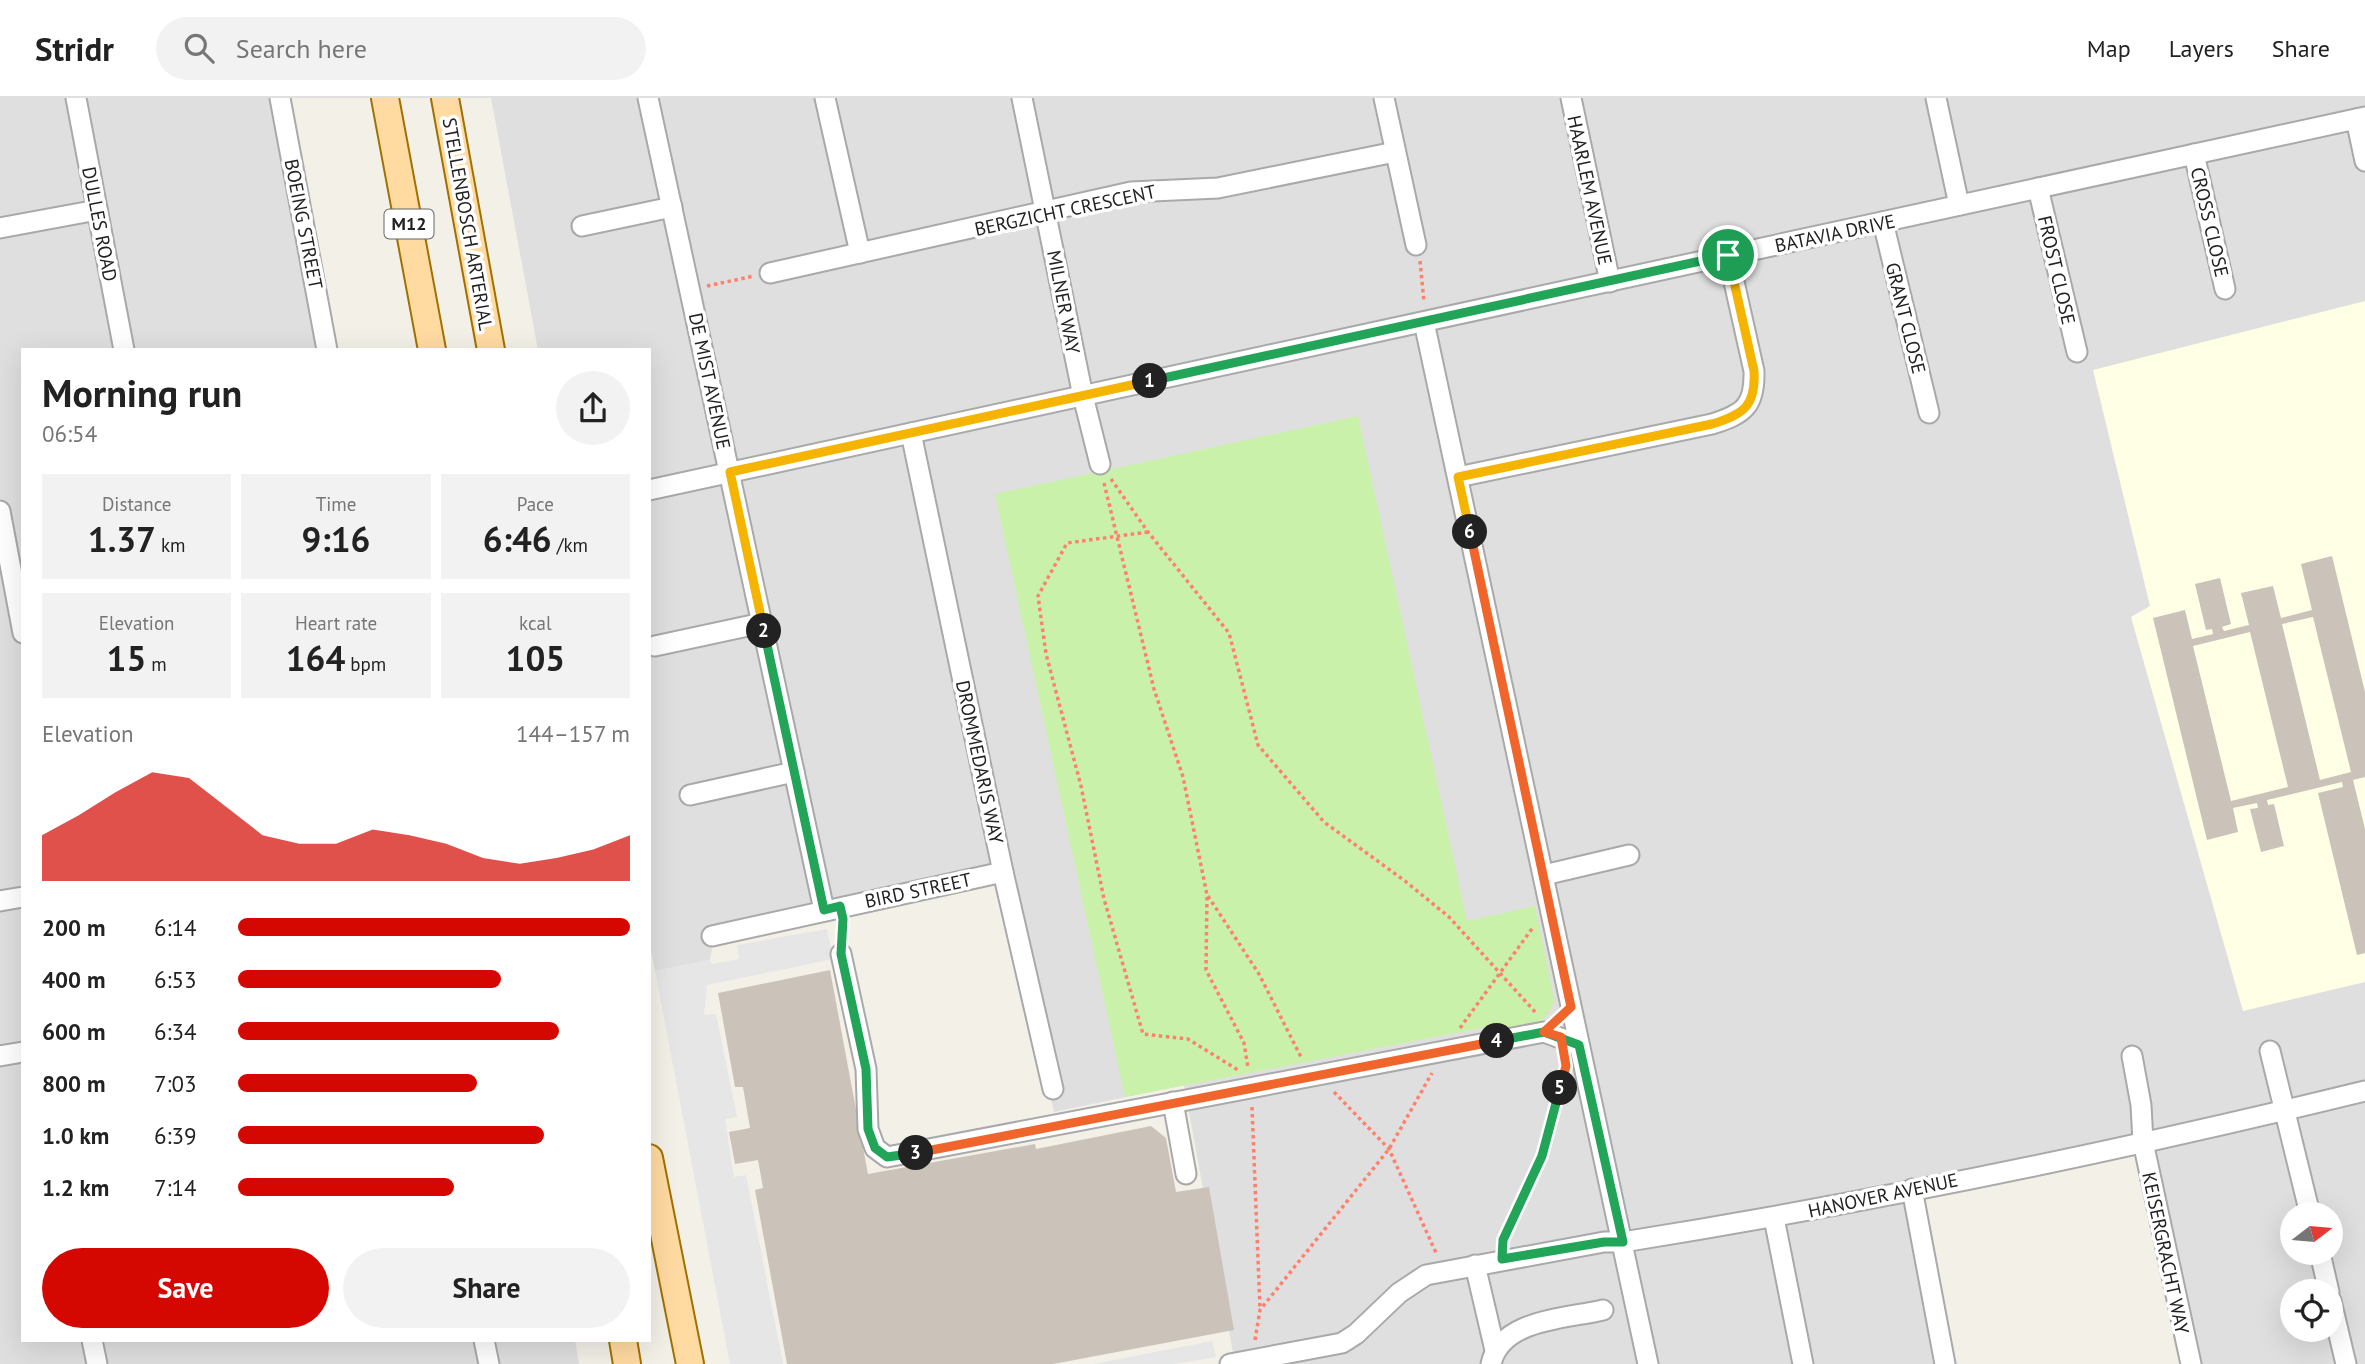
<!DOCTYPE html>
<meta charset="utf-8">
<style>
:root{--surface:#fff;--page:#f2f2f2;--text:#222;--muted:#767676;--line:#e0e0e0;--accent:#d40800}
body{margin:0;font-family:"PT Sans",sans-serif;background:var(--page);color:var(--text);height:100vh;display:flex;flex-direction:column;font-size:26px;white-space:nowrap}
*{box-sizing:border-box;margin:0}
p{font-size:23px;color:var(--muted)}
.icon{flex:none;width:38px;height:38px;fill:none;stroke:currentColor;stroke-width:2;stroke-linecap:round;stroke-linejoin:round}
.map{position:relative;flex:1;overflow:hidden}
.side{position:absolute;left:21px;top:250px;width:630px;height:994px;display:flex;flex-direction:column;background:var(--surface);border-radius:0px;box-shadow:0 7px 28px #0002}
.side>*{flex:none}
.needle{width:46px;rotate:74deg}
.tools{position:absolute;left:2280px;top:1104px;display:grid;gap:14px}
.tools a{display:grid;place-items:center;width:63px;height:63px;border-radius:50%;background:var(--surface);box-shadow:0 7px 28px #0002;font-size:35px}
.pin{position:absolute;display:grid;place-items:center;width:60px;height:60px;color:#fff;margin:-30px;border:4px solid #fff;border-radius:50%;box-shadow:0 2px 7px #0007}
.km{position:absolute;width:35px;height:35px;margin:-18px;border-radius:50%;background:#222;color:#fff;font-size:19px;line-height:35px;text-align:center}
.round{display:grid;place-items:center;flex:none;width:74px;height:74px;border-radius:37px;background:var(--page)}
.overview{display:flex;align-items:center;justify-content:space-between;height:119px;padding:0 21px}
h1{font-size:38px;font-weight:600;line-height:52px}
.figures{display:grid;grid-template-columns:repeat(3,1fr);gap:10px;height:119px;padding:7px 21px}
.figures div{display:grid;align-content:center;border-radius:0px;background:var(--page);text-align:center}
.figures b{font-size:35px;font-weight:600}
.figures small{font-size:19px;font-weight:400}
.figures p{font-size:19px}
.chart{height:196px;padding:14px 21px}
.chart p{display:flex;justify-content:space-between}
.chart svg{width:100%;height:126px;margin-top:7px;fill:var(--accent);opacity:.7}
.action{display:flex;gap:14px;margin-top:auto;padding:14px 21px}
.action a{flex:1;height:80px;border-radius:42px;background:var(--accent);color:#fff;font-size:28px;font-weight:600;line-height:80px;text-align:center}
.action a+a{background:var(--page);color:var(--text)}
ul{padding:0 21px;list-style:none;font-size:23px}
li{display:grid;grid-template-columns:112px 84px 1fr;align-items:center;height:52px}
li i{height:18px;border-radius:9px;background:var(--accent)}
header{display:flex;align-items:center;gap:42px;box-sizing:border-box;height:98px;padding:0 35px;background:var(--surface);border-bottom:2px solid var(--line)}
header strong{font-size:33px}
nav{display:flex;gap:38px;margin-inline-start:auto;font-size:24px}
.search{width:490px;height:63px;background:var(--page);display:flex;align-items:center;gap:18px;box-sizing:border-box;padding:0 24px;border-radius:38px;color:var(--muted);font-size:26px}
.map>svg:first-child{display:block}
.residential{fill:#e0dfdf;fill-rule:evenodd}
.education{fill:#feffe5}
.grass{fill:#caf1aa}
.parking{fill:#e6e6e6}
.building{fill:#cbc2ba;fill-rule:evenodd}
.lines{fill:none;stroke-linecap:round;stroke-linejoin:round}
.minor-casing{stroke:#a9a9a9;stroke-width:23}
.major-casing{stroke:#a07100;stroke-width:30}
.path{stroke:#ff816d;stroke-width:3.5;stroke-dasharray:3.5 3.5;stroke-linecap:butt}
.minor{stroke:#fff;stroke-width:19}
.major{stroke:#ffdaa1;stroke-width:26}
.split-1-casing{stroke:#fff;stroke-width:14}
.split-2-casing{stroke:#fff;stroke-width:14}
.split-3-casing{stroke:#fff;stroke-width:14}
.split-4-casing{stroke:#fff;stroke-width:14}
.split-5-casing{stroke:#fff;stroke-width:14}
.split-6-casing{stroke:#fff;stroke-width:14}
.split-7-casing{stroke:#fff;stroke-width:14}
.split-1{stroke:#22a559;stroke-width:9}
.split-2{stroke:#f5b400;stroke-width:9}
.split-3{stroke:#22a559;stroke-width:9}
.split-4{stroke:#f0652b;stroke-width:9}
.split-5{stroke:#22a559;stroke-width:9}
.split-6{stroke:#f0652b;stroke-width:9}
.split-7{stroke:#f5b400;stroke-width:9}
.labels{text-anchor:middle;stroke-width:7;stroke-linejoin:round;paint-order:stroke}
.shield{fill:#fff;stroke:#646464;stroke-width:2}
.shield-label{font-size:18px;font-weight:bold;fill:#222}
.street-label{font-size:19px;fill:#222;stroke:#fff}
</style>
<header>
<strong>Stridr</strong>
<div class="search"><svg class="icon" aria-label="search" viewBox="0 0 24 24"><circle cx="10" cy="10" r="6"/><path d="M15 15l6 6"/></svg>Search here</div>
<nav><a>Map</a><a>Layers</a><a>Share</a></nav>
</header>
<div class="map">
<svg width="2365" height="1266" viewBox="0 0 2365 1266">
<rect width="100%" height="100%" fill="#f3f0e8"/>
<!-- residential -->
<g class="residential">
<polygon points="0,0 279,0 326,252 23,252 23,1242 575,1242 579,1266 0,1266"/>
<path d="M 491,0 L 2365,0 L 2365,1266 L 2188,1266 L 2139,1051 L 1918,1095 L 1949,1266 L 1235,1266 L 1184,987 L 1054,1014 L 998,780 L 714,840 L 710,862 L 655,873 L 649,842 L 649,252 L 538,252 ZM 2292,1116 L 2331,1116 L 2331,1155 L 2292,1155 ZM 2292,1194 L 2331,1194 L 2331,1232 L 2292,1232 Z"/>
</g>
<!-- education -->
<polygon class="education" points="2365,203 2365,884 2243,913 2131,519 2150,508 2093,272"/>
<!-- grass -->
<path class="grass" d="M 1358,318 L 1467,823 L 1535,808 L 1554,901 C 1550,928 1515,940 1492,928 L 1125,999 L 995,396 Z"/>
<!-- parking -->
<g class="parking">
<polygon points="827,831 833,861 707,887 704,917 716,916 737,1019 725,1021 734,1079 746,1077 783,1266 730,1266 655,873 710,862 712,866 739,861 737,847"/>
<polygon points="1212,1243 1216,1259 1174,1266 1094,1266"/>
</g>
<!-- building -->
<g class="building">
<path d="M 2332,458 L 2365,594 L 2365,679 L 2353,682 L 2365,731 L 2365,855 L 2357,857 L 2318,695 L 2343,689 L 2342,684 L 2267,702 L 2268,707 L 2274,706 L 2284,748 L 2261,754 L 2250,711 L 2258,710 L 2257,705 L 2233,710 L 2238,734 L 2207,742 L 2153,520 L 2185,512 L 2192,541 L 2213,536 L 2212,531 L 2206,532 L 2195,486 L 2220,480 L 2231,526 L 2222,529 L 2224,533 L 2249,527 L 2241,495 L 2273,488 L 2281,520 L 2312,512 L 2301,466 ZM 2313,519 L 2351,674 L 2320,682 L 2282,526 ZM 2250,534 L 2288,689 L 2231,703 L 2193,548 Z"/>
<polygon points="830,872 868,1076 1035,1046 1036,1051 1151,1028 1166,1040 1176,1094 1209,1089 1234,1232 1053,1266 787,1266 755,1092 763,1090 758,1062 735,1066 729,1034 750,1030 743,989 735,989 718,895"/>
</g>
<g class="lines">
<!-- minor casing -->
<g class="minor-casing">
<g id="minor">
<polyline points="76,0 124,252"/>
<polyline points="280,0 327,252"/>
<polyline points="648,0 824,812"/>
<polyline points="825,0 860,155"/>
<polyline points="1022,0 1083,298 1100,366"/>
<polyline points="1384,0 1416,147"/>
<polyline points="1571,0 1610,184"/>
<polyline points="1936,0 1959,107"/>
<polyline points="2356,21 2365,63"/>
<polyline points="2194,56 2225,191"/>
<polyline points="2038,90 2077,254"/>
<polyline points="1883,124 1929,315"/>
<polyline points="582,128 672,109"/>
<polyline points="0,130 97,112"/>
<polyline points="770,175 1131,94 1218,90 1395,54"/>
<polyline points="1424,224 1648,1266"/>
<polyline points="911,335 1003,774 1053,991"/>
<path d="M 1458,379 L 1712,326 C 1744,316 1755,308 1754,273 L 1728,157"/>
<polyline points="649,392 2365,19"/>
<polyline points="0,413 23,535"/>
<polyline points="655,548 762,525"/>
<polyline points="690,697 794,674"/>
<polyline points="1544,777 1629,757"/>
<polyline points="0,803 23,799"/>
<polyline points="712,838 1003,774"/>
<polyline points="841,856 866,971 868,1031 875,1050 887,1059 1544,934 1579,947"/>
<polyline points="2270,953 2310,1116"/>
<polyline points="0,958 23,954"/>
<polyline points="2132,958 2141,1007 2143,1044 2191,1266"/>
<polyline points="1173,1004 1186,1076"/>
<polyline points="1912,1091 1945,1266"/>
<polyline points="1774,1120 1803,1266"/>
<polyline points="2320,1155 2329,1194"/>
<polyline points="1475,1167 1495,1252"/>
<polyline points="2331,1203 2346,1266"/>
<polyline points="92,1242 97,1266"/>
<polyline points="484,1242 489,1266"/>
<path d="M 1230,1266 L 1342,1245 L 1356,1236 L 1399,1195 L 1426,1177 L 1604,1144 L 1623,1144 C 1872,1104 2120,1053 2365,993"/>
<path d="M 1491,1266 C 1501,1221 1565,1221 1603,1212"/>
</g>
</g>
<!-- major casing -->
<g class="major-casing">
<g id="major">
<polyline points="385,0 432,252"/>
<polyline points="445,0 491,252"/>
<polyline points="649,1060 690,1266"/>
<polyline points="623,1242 627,1266"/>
</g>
</g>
<!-- path -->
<g class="path">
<polyline points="1420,163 1424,204"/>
<polyline points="707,188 754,178"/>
<polyline points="1111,381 1148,434 1229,535 1258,647 1324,724 1405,783 1449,819 1537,916"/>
<polyline points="1104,385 1154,591 1183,679 1207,797 1206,872 1244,945 1248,970"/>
<polyline points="1148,434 1067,445 1038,498 1046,556 1081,688 1104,801 1143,936 1188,941 1238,972"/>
<polyline points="1208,798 1259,876 1302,961"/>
<polyline points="1460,930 1534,828"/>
<polyline points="1334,994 1389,1051 1437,1157"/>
<polyline points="1252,1009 1260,1212"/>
<polyline points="1503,1145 1543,1058 1565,972"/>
<polyline points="1255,1242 1260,1212 1389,1051 1432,975"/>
</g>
<!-- minor -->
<use href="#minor" class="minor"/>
<!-- major -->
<use href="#major" class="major"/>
</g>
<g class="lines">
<!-- split-1 casing -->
<g class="split-1-casing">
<polyline id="split-1" points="1150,283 1728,157"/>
</g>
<!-- split-2 casing -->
<g class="split-2-casing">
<polyline id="split-2" points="764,533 730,374 1150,283"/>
</g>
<!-- split-3 casing -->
<g class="split-3-casing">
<polyline id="split-3" points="764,533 824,812 840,808 843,821 841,856 866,971 868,1031 875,1050 887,1059 916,1055"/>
</g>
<!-- split-4 casing -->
<g class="split-4-casing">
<polyline id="split-4" points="916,1055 1497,943"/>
</g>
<!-- split-5 casing -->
<g class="split-5-casing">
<polyline id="split-5" points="1497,943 1544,934 1579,947 1623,1144 1604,1144 1502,1161 1503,1142 1542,1058 1560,990"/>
</g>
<!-- split-6 casing -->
<g class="split-6-casing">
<polyline id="split-6" points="1470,434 1571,909 1544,934 1561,939 1566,968 1560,990"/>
</g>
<!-- split-7 casing -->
<g class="split-7-casing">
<path id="split-7" d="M 1470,434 L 1458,379 L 1712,326 C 1744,316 1756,308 1754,273 L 1728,157"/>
</g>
<!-- split-1 -->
<use href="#split-1" class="split-1"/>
<!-- split-2 -->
<use href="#split-2" class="split-2"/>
<!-- split-3 -->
<use href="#split-3" class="split-3"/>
<!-- split-4 -->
<use href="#split-4" class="split-4"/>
<!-- split-5 -->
<use href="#split-5" class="split-5"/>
<!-- split-6 -->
<use href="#split-6" class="split-6"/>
<!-- split-7 -->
<use href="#split-7" class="split-7"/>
</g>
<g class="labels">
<!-- shield labels -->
<rect class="shield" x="384.5" y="111.5" width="49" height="29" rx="5"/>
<g class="shield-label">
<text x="409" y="132">M12</text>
</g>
<!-- street labels -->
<g class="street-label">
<text transform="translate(1590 92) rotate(78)" y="7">HAARLEM AVENUE</text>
<text transform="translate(1065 112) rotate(-12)" y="7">BERGZICHT CRESCENT</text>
<text transform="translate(2210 124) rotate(77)" y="7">CROSS CLOSE</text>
<text transform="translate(100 126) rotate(79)" y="7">DULLES ROAD</text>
<text transform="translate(304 126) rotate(79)" y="7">BOEING STREET</text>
<text transform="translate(468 126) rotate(80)" y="7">STELLENBOSCH ARTERIAL</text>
<text transform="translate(1835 135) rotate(-12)" y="7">BATAVIA DRIVE</text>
<text transform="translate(2057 172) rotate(77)" y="7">FROST CLOSE</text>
<text transform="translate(1064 204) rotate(79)" y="7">MILNER WAY</text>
<text transform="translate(1906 220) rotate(76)" y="7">GRANT CLOSE</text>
<text transform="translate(710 283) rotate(78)" y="7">DE MIST AVENUE</text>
<text transform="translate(980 664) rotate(78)" y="7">DROMMEDARIS WAY</text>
<text transform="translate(918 792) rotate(-12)" y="7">BIRD STREET</text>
<text transform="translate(1883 1097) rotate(-12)" y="7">HANOVER AVENUE</text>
<text transform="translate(2166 1155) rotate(78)" y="7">KEISERGRACHT WAY</text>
</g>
</g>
</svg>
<div class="tools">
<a><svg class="needle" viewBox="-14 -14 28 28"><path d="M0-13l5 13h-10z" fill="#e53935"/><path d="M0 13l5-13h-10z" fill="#767676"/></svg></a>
<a><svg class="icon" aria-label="locate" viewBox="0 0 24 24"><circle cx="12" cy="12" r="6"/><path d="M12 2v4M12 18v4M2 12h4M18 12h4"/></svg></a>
</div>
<div class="pin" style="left:1728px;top:157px;background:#1e9e55"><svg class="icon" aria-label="arrive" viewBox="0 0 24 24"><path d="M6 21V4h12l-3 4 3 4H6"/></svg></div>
<b class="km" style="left:1150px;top:283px">1</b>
<b class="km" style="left:764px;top:533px">2</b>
<b class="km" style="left:916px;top:1055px">3</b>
<b class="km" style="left:1497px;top:943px">4</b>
<b class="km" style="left:1560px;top:990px">5</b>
<b class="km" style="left:1470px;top:434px">6</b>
<section class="side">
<div class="overview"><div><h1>Morning run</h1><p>06:54</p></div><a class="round"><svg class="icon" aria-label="share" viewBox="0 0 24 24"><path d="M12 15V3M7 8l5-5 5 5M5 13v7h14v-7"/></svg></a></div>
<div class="figures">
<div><p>Distance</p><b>1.37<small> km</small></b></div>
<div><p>Time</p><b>9:16</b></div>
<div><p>Pace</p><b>6:46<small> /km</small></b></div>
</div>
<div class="figures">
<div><p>Elevation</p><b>15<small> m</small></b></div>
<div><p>Heart rate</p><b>164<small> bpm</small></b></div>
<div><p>kcal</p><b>105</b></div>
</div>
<div class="chart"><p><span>Elevation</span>144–157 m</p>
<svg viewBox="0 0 160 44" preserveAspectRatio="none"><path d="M0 44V28L10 21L20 13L30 6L40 8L50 18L60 28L70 31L80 31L90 26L100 28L110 31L120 36L130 38L140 36L150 33L160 28V44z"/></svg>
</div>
<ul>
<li><b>200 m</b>6:14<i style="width:100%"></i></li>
<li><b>400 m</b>6:53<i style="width:67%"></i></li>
<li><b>600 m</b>6:34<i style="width:82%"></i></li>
<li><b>800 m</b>7:03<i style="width:61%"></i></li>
<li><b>1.0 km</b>6:39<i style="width:78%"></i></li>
<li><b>1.2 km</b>7:14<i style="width:55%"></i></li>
</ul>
<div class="action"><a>Save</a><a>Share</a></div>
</section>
</div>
